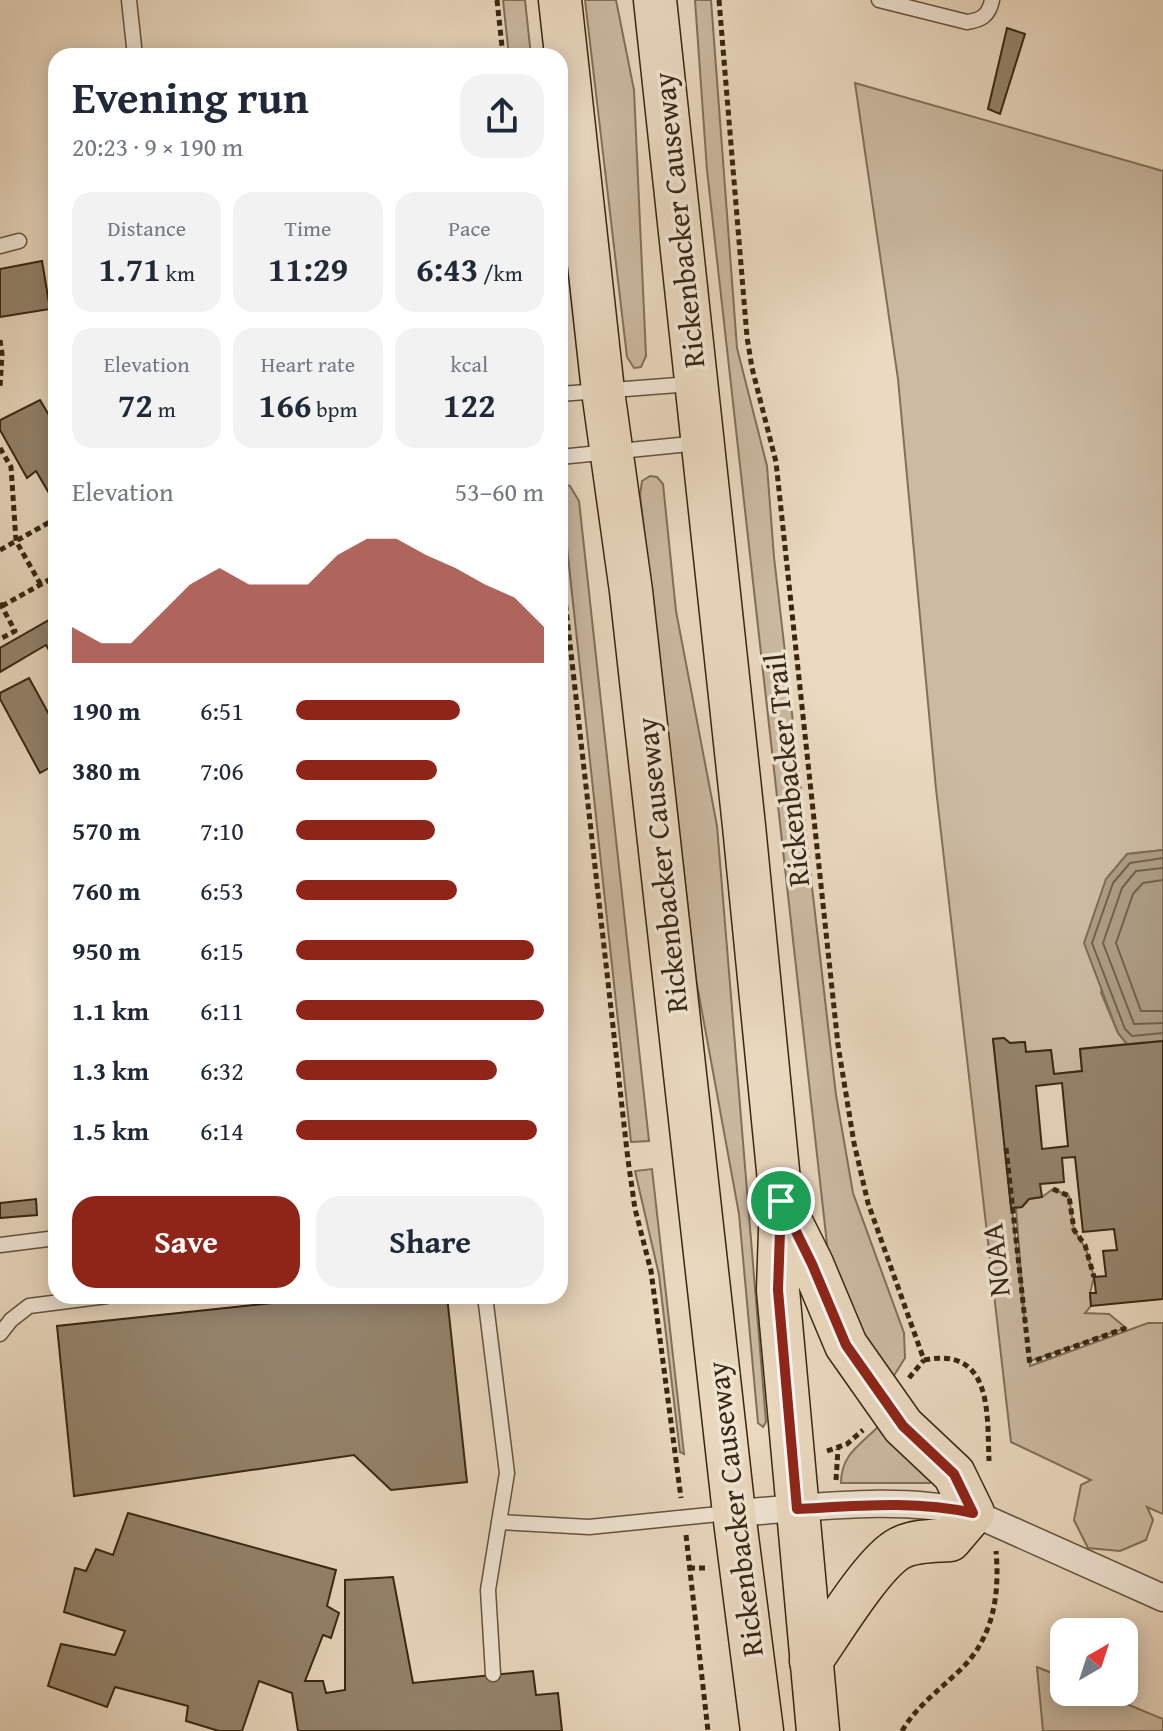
<!DOCTYPE html>
<meta charset="utf-8">
<style>
:root{--surface:#fff;--page:#f2f2f3;--text:#1f2937;--muted:#747a83;--accent:#8f2418}
body{margin:0;font-family:"Gentium Book Plus",serif;background:var(--page);color:var(--text);height:100vh;display:flex;flex-direction:column;font-size:30px;white-space:nowrap}
*{box-sizing:border-box;margin:0}
p{font-size:26px;color:var(--muted)}
.icon{flex:none;width:44px;height:44px;fill:none;stroke:currentColor;stroke-width:2;stroke-linecap:round;stroke-linejoin:round}
.map{position:relative;flex:1;overflow:hidden}
.side{position:absolute;left:48px;top:48px;width:520px;height:1256px;display:flex;flex-direction:column;background:var(--surface);border-radius:24px;box-shadow:0 4px 20px #0003}
.side>*{flex:none}
.needle{width:52px;rotate:39deg}
.controls{position:absolute;left:1050px;top:1618px;display:grid;gap:16px}
.controls a{display:grid;place-items:center;width:88px;height:88px;border-radius:16px;background:var(--surface);box-shadow:0 4px 20px #0003;font-size:40px}
.pin{position:absolute;display:grid;place-items:center;width:68px;height:68px;color:#fff;margin:-34px;border:4px solid #fff;border-radius:50%;box-shadow:0 2px 8px #0007}
.round{display:grid;place-items:center;flex:none;width:84px;height:84px;border-radius:24px;background:var(--page)}
.summary{display:flex;align-items:center;justify-content:space-between;height:136px;padding:0 24px}
h1{font-size:44px;font-weight:700;line-height:60px}
.stats{display:grid;grid-template-columns:repeat(3,1fr);gap:12px;height:136px;padding:8px 24px}
.stats div{display:grid;align-content:center;border-radius:20px;background:var(--page);text-align:center}
.stats b{font-size:34px;font-weight:700}
.stats small{font-size:22px;font-weight:400}
.stats p{font-size:22px}
.chart{height:224px;padding:16px 24px}
.chart p{display:flex;justify-content:space-between}
.chart svg{width:100%;height:144px;margin-top:8px;fill:var(--accent);opacity:.7}
.button{display:flex;gap:16px;margin-top:auto;padding:16px 24px}
.button a{flex:1;height:92px;border-radius:24px;background:var(--accent);color:#fff;font-size:32px;font-weight:700;line-height:92px;text-align:center}
.button a+a{background:var(--page);color:var(--text)}
ul{padding:0 24px;list-style:none;font-size:26px}
li{display:grid;grid-template-columns:128px 96px 1fr;align-items:center;height:60px}
li i{height:20px;border-radius:10px;background:var(--accent)}
.map>svg:first-child{display:block}
.green{fill:#ccbba3;stroke:#81705a;stroke-width:2}
.water{fill:#ad9d85;stroke:#7d6d57;stroke-width:2}
.lines{fill:none;stroke-linecap:round;stroke-linejoin:round}
.shore{stroke:#72624b;stroke-width:2}
.building{fill:#94846d;stroke:#362611;stroke-width:2;fill-rule:evenodd}
.service-casing{stroke:#63533d;stroke-width:17}
.minor-casing{stroke:#63533d;stroke-width:29}
.primary-casing{stroke:#362611;stroke-width:45}
.path{stroke:#362611;stroke-width:5;stroke-dasharray:6 4;stroke-linecap:butt}
.service{stroke:#f2e7d7;stroke-width:14}
.minor{stroke:#f2e7d7;stroke-width:26}
.primary{stroke:#ebdac1;stroke-width:42}
.route-casing{stroke:#fff;stroke-width:16}
.route{stroke:#8f2418;stroke-width:10}
.labels{text-anchor:middle;stroke-width:7;stroke-linejoin:round;paint-order:stroke}
.street-label{font-size:30px;fill:#362611;stroke:#f2e7d7}
</style>
<div class="map">
<svg width="1163" height="1731" viewBox="0 0 1163 1731">
<rect width="100%" height="100%" fill="#ebdac1"/>
<filter id="stains"><feTurbulence type="fractalNoise" baseFrequency=".0025" numOctaves="4"/><feColorMatrix values="0 0 0 0 .2 0 0 0 0 .09 0 0 0 0 .02 0 0 0 .5 -.17"/></filter>
<radialGradient id="worn" r=".72"><stop offset=".6" stop-color="#630" stop-opacity="0"/><stop offset="1" stop-color="#630" stop-opacity=".3"/></radialGradient>
<!-- green -->
<g class="green">
<polygon points="503,0 525,0 531,56 509,56"/>
<polygon points="585,0 616,0 634,90 646,356 641,367 634,368 627,357"/>
<polygon points="695,0 711,0 737,348 767,466 774,557 836,1095 853,1193 904,1333 905,1358 890,1382 851,1322 828,1253 707,170"/>
<polygon points="855,83 1163,171 1163,850 1127,854 1101,993 1118,1033 1127,1044 1080,1049 1082,1071 1054,1074 1051,1050 1026,1052 1024,1042 1010,1043 1003,1038 993,1039 1025,1324 1016,1208 1022,1207 1029,1199 1042,1197 1053,1189 1069,1196 1074,1230 1086,1249 1094,1277 1090,1293 1091,1306 1085,1313 1109,1314 1126,1328 1030,1361 1030,1366 1148,1323 1163,1323 1163,1514 1147,1507 1153,1520 1146,1540 1120,1551 1088,1548 1074,1520 1081,1485 1091,1480 1011,1442 936,789 898,379"/>
<polygon points="650,476 657,477 663,484 676,611 717,826 766,1422 763,1427 758,1423 739,1214 696,979 640,495 642,481"/>
<polygon points="560,482 570,486 579,501 649,1141 631,1142"/>
<polygon points="652,1169 684,1454 680,1452 659,1275 635,1171"/>
<path d="M 882,1423 L 933,1479 L 930,1483 L 841,1483 C 841,1453 862,1444 882,1423 Z"/>
<polygon points="1037,1667 1064,1678 1064,1692 1098,1692 1163,1719 1163,1731 1043,1731"/>
</g>
<!-- water -->
<polygon class="water" points="1163,850 1163,1041 1127,1044 1118,1033 1084,943 1106,879 1127,854"/>
<g class="lines">
<!-- shore -->
<g class="shore">
<polyline points="1163,858 1130,863 1113,883 1092,943 1125,1029 1132,1036 1163,1033"/>
<polyline points="1163,868 1136,871 1122,888 1103,943 1134,1024 1163,1023"/>
<polyline points="1163,880 1143,883 1133,894 1116,943 1141,1011 1163,1011"/>
</g>
</g>
<!-- building -->
<g class="building">
<polygon points="1007,28 1025,34 1000,114 988,109"/>
<polygon points="42,261 50,309 0,317 0,269"/>
<polygon points="40,400 56,427 56,505 36,471 27,478 0,430 0,420"/>
<polygon points="56,616 56,662 46,645 0,672 0,648"/>
<polygon points="29,678 56,727 56,764 40,773 0,699 0,693"/>
<path d="M 1004,1038 L 1010,1043 L 1025,1042 L 1026,1052 L 1051,1050 L 1054,1074 L 1082,1071 L 1080,1049 L 1163,1041 L 1163,1299 L 1091,1306 L 1090,1293 L 1096,1293 L 1094,1277 L 1106,1276 L 1103,1251 L 1117,1250 L 1114,1229 L 1083,1232 L 1075,1157 L 1062,1158 L 1064,1182 L 1040,1184 L 1042,1197 L 1029,1199 L 1022,1207 L 1011,1208 L 993,1039 ZM 1062,1083 L 1068,1146 L 1042,1149 L 1036,1086 Z"/>
<polygon points="36,1199 37,1215 0,1218 0,1203"/>
<polygon points="338,1296 447,1296 467,1482 391,1490 354,1455 74,1496 57,1326"/>
<polygon points="128,1513 336,1570 327,1606 339,1613 331,1638 323,1635 305,1681 323,1681 326,1693 345,1690 345,1580 393,1577 413,1683 533,1671 536,1695 558,1693 562,1731 298,1731 292,1693 259,1681 242,1731 219,1731 186,1721 188,1706 115,1687 107,1707 48,1686 61,1644 115,1655 125,1631 64,1612 75,1568 86,1571 96,1549 113,1555"/>
</g>
<g class="lines">
<!-- service casing -->
<g class="service-casing">
<g id="service">
<polyline points="129,0 135,56"/>
<path d="M 879,0 L 967,22 C 982,20 989,15 992,0"/>
<polyline points="0,246 19,241"/>
<polyline points="560,394 691,384"/>
<polyline points="560,457 699,443"/>
<polyline points="0,1245 56,1238"/>
<polyline points="485,1296 507,1473 488,1590 493,1674"/>
<polyline points="0,1334 11,1320 29,1306 107,1296"/>
<polyline points="499,1522 589,1527 729,1513"/>
</g>
</g>
<!-- minor casing -->
<g class="minor-casing">
<path id="minor" d="M 734,1513 C 812,1508 896,1495 973,1513 L 1163,1598"/>
</g>
<!-- primary casing -->
<g class="primary-casing">
<g id="primary">
<polyline points="560,0 603,391 631,591 734,1513 762,1731"/>
<polyline points="655,0 744,826 781,1201 778,1290 818,1731"/>
<path d="M 783,1206 L 812,1264 L 846,1345 L 903,1426 L 954,1474 L 973,1513 L 950,1540 C 934,1541 915,1540 900,1548 C 873,1562 831,1633 811,1661"/>
</g>
</g>
<!-- path -->
<g class="path">
<polyline points="497,0 503,56"/>
<polyline points="719,0 747,337 752,368 776,462 838,1045 854,1143 868,1203 924,1360"/>
<polyline points="0,340 2,354 0,388"/>
<polyline points="0,448 11,467 16,541 41,585"/>
<polyline points="0,550 48,523 56,537"/>
<polyline points="560,555 628,1160 635,1209 651,1271 681,1498"/>
<polyline points="0,603 15,631 0,639"/>
<polyline points="2,606 56,576"/>
<polyline points="1006,1148 1030,1366"/>
<polyline points="1053,1189 1069,1196 1074,1230 1085,1245 1094,1277"/>
<path d="M 924,1360 C 993,1346 987,1414 989,1461"/>
<polyline points="1036,1360 1126,1328"/>
<polyline points="909,1378 924,1360"/>
<polyline points="827,1451 847,1444 863,1430"/>
<polyline points="836,1480 838,1449"/>
<polyline points="686,1535 708,1731"/>
<polyline points="689,1568 708,1568"/>
<path d="M 902,1731 C 916,1707 938,1691 958,1672 C 993,1640 1000,1596 996,1551"/>
</g>
<!-- service -->
<use href="#service" class="service"/>
<!-- minor -->
<use href="#minor" class="minor"/>
<!-- primary -->
<use href="#primary" class="primary"/>
</g>
<g class="lines">
<!-- route casing -->
<g class="route-casing">
<path id="route" d="M 781,1201 L 812,1264 L 846,1345 L 903,1426 L 954,1474 L 973,1513 C 914,1500 856,1506 797,1509 L 778,1290 Z"/>
</g>
<!-- route -->
<use href="#route" class="route"/>
</g>
<g class="labels">
<!-- street labels -->
<g class="street-label">
<text transform="translate(679 220) rotate(-96)" y="10">Rickenbacker Causeway</text>
<text transform="translate(787 770) rotate(-96)" y="10">Rickenbacker Trail</text>
<text transform="translate(662 865) rotate(-96)" y="10">Rickenbacker Causeway</text>
<text transform="translate(996 1260) rotate(-96)" y="10">NOAA</text>
<text transform="translate(735 1509) rotate(-97)" y="10">Rickenbacker Causeway</text>
</g>
</g>
<rect width="100%" height="100%" filter="url(#stains)"/>
<rect width="100%" height="100%" fill="url(#worn)"/>
</svg>
<div class="controls">
<a><svg class="needle" viewBox="-14 -14 28 28"><path d="M0-13l5 13h-10z" fill="#e53935"/><path d="M0 13l5-13h-10z" fill="#747a83"/></svg></a>
</div>
<div class="pin" style="left:781px;top:1201px;background:#1e9e55"><svg class="icon" aria-label="arrive" viewBox="0 0 24 24"><path d="M6 21V4h12l-3 4 3 4H6"/></svg></div>
<section class="side">
<div class="summary"><div><h1>Evening run</h1><p>20:23 · 9 × 190 m</p></div><a class="round"><svg class="icon" aria-label="share" viewBox="0 0 24 24"><path d="M12 15V3M7 8l5-5 5 5M5 13v7h14v-7"/></svg></a></div>
<div class="stats">
<div><p>Distance</p><b>1.71<small> km</small></b></div>
<div><p>Time</p><b>11:29</b></div>
<div><p>Pace</p><b>6:43<small> /km</small></b></div>
</div>
<div class="stats">
<div><p>Elevation</p><b>72<small> m</small></b></div>
<div><p>Heart rate</p><b>166<small> bpm</small></b></div>
<div><p>kcal</p><b>122</b></div>
</div>
<div class="chart"><p><span>Elevation</span>53–60 m</p>
<svg viewBox="0 0 160 44" preserveAspectRatio="none"><path d="M0 44V33L10 38L20 38L30 29L40 20L50 15L60 20L70 20L80 20L90 11L100 6L110 6L120 11L130 15L140 20L150 24L160 33V44z"/></svg>
</div>
<ul>
<li><b>190 m</b>6:51<i style="width:66%"></i></li>
<li><b>380 m</b>7:06<i style="width:57%"></i></li>
<li><b>570 m</b>7:10<i style="width:56%"></i></li>
<li><b>760 m</b>6:53<i style="width:65%"></i></li>
<li><b>950 m</b>6:15<i style="width:96%"></i></li>
<li><b>1.1 km</b>6:11<i style="width:100%"></i></li>
<li><b>1.3 km</b>6:32<i style="width:81%"></i></li>
<li><b>1.5 km</b>6:14<i style="width:97%"></i></li>
</ul>
<div class="button"><a>Save</a><a>Share</a></div>
</section>
</div>
